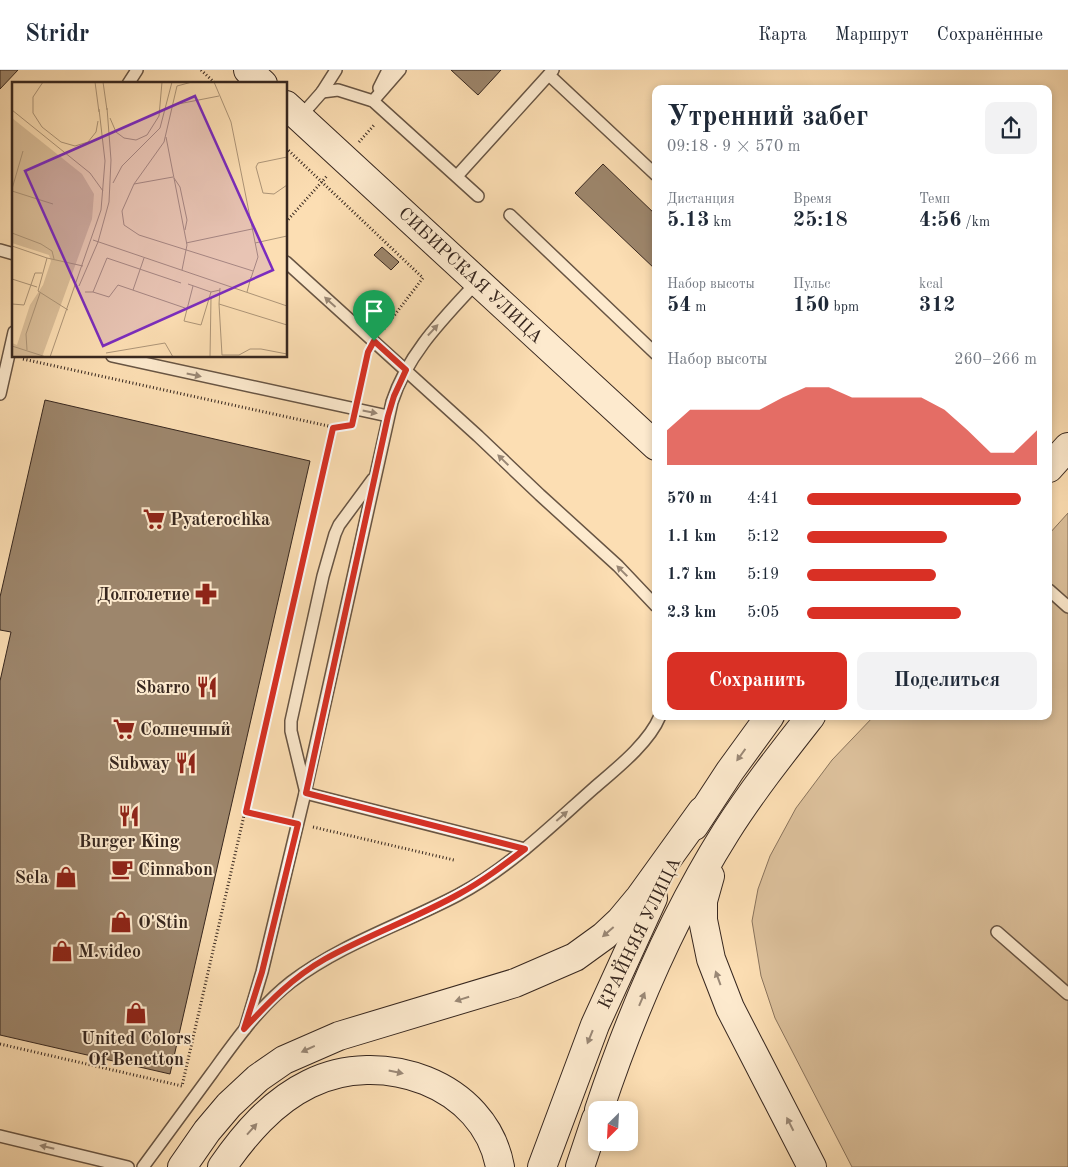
<!DOCTYPE html>
<html lang="ru">
<meta charset="utf-8">
<style>
:root{--surface:#fff;--page:#f2f2f3;--text:#1f2937;--muted:#747a83;--line:#e0e1e3;--accent:#d93025}
body{margin:0;font-family:"Old Standard TT",serif;background:var(--page);color:var(--text);height:100vh;display:flex;flex-direction:column;font-size:19px;white-space:nowrap}
*{box-sizing:border-box;margin:0}
p{font-size:16px;color:var(--muted)}
.icon{flex:none;width:28px;height:28px;fill:none;stroke:currentColor;stroke-width:2;stroke-linecap:round;stroke-linejoin:round}
.map{position:relative;flex:1;overflow:hidden}
.side{position:absolute;left:652px;top:15px;width:400px;height:635px;display:flex;flex-direction:column;background:var(--surface);border-radius:10px;box-shadow:0 2px 8px #0003}
.side>*{flex:none}
.needle{width:32px;rotate:204deg}
.tools{position:absolute;left:588px;top:1031px;display:grid;gap:10px}
.tools a{display:grid;place-items:center;width:50px;height:50px;border-radius:10px;background:var(--surface);box-shadow:0 2px 8px #0003;font-size:25px}
.pin{position:absolute;display:grid;place-items:center;width:42px;height:42px;color:#fff;margin:-51px -21px;border-radius:50% 50% 50% 0;rotate:-45deg;box-shadow:0 0 5px #0007}
.pin .icon{rotate:45deg}
.round{display:grid;place-items:center;flex:none;width:52px;height:52px;border-radius:10px;background:var(--page)}
.headline{display:flex;align-items:center;justify-content:space-between;height:85px;padding:0 15px}
h1{font-size:28px;font-weight:700;line-height:38px}
.figures{display:grid;grid-template-columns:repeat(3,1fr);gap:8px;height:85px;padding:5px 15px}
.figures div{display:grid;align-content:center}
.figures b{font-size:21px;font-weight:700}
.figures small{font-size:14px;font-weight:400}
.figures p{font-size:14px}
.chart{height:140px;padding:10px 15px}
.chart p{display:flex;justify-content:space-between}
.chart svg{width:100%;height:90px;margin-top:5px;fill:var(--accent);opacity:.7}
.action{display:flex;gap:10px;margin-top:auto;padding:10px 15px}
.action a{flex:1;height:58px;border-radius:10px;background:var(--accent);color:#fff;font-size:20px;font-weight:700;line-height:58px;text-align:center}
.action a+a{background:var(--page);color:var(--text)}
ul{padding:0 15px;list-style:none;font-size:16px}
li{display:grid;grid-template-columns:80px 60px 1fr;align-items:center;height:38px}
li i{height:12px;border-radius:6px;background:var(--accent)}
header{display:flex;align-items:center;gap:30px;box-sizing:border-box;height:70px;padding:0 25px;background:var(--surface);border-bottom:1px solid var(--line)}
header strong{font-size:24px}
nav{display:flex;gap:28px;margin-inline-start:auto;font-size:18px}
.map>svg:first-child{display:block}
.green{fill:#dbbf9a;stroke:#89735c}
.building{fill:#9d866c;stroke:#37271f}
.lines{fill:none;stroke-linecap:round;stroke-linejoin:round}
.lane-casing{stroke:#685544;stroke-width:14}
.secondary-casing{stroke:#37271f;stroke-width:30}
.path{stroke:#37271f;stroke-width:3;stroke-dasharray:1 2.5;stroke-linecap:butt}
.lane{stroke:#fdeace;stroke-width:11}
.secondary{stroke:#fdeace;stroke-width:28}
.oneway{fill:#9a8876}
.route-casing{stroke:#fff;stroke-width:10}
.route{stroke:#d93025;stroke-width:6}
.labels{text-anchor:middle;stroke-width:4;stroke-linejoin:round;paint-order:stroke}
.street-label{font-size:18px;fill:#37271f;stroke:#fdeace}
.poi-label{font-size:18px;font-weight:bold;fill:#37271f;stroke:#fdeace;text-anchor:start}
.inset-road{fill:none;stroke:#ad9578;stroke-width:1}
.view{fill:#7b2cbf;fill-opacity:0.15;stroke:#7b2cbf;stroke-width:2.5}
.inset-edge{fill:none;stroke:#37271f;stroke-width:2.5}
</style>
<header>
<strong>Stridr</strong>
<nav><a>Карта</a><a>Маршрут</a><a>Сохранённые</a></nav>
</header>
<div class="map">
<svg width="1068" height="1097" viewBox="0 0 1068 1097">
<rect width="100%" height="100%" fill="#fcdeb3"/>
<filter id="stains"><feTurbulence type="fractalNoise" baseFrequency=".004" numOctaves="4"/><feColorMatrix values="0 0 0 0 .2 0 0 0 0 .09 0 0 0 0 .02 0 0 0 .5 -.17"/></filter>
<radialGradient id="worn" r=".72"><stop offset=".6" stop-color="#630" stop-opacity="0"/><stop offset="1" stop-color="#630" stop-opacity=".3"/></radialGradient>
<!-- green -->
<polygon class="green" points="1068,443 1068,1097 852,1097 775,948 761,906 752,851 758,819 770,786 796,738 832,690 874,646 1049,646 1049,464"/>
<!-- building -->
<g class="building">
<polygon points="0,0 18,0 0,19"/>
<polygon points="451,0 501,0 478,25"/>
<polygon points="603,94 656,145 656,200 575,123"/>
<polygon points="382,177 399,192 391,200 374,185"/>
<polygon points="45,330 310,391 170,1004 0,965 0,611 11,562 0,560 0,527"/>
</g>
<g class="lines">
<!-- lane casing -->
<g class="lane-casing">
<g id="lane">
<polyline points="549,5 656,105"/>
<polyline points="128,14 137,0"/>
<polyline points="379,18 388,0"/>
<polyline points="322,22 338,20 373,31 478,126"/>
<polyline points="373,31 400,0"/>
<polyline points="300,47 322,22 336,0"/>
<polyline points="457,106 553,0"/>
<polyline points="510,145 656,284"/>
<polyline points="0,180 14,184"/>
<polyline points="286,192 478,366 540,425 618,496 656,536"/>
<polyline points="112,286 388,346"/>
<polyline points="0,324 14,262"/>
<polyline points="1049,520 1068,537"/>
<polyline points="305,719 291,661 291,651 323,506 335,464 339,455 373,409"/>
<polyline points="305,723 525,779"/>
<polyline points="997,862 1068,924"/>
<path d="M 245,959 L 262,902 L 305,723 L 392,332 C 408,283 444,248 478,211"/>
<polyline points="0,1066 128,1097"/>
<path d="M 143,1097 C 166,1066 189,1034 212,1003 C 236,970 259,937 291,912 C 341,874 403,854 458,825 C 509,798 551,756 594,718 C 616,699 649,673 660,646"/>
</g>
</g>
<!-- secondary casing -->
<g class="secondary-casing">
<g id="secondary">
<polyline points="248,0 263,14"/>
<polyline points="286,35 656,376"/>
<polyline points="1049,398 1068,377"/>
<polyline points="694,756 730,701 770,646"/>
<polyline points="710,806 703,831 703,850 711,889 730,938 812,1097"/>
<path d="M 599,1040 C 631,944 672,848 726,762 C 752,721 782,683 811,646"/>
<polyline points="182,1097 207,1061 229,1035 258,1008 284,990 339,966 515,913 575,887 604,866 620,851 640,827 702,741"/>
<path d="M 222,1097 C 245,1064 272,1032 309,1014 C 380,978 485,1013 500,1097"/>
<polyline points="542,1097 595,955 653,828"/>
<polyline points="580,1097 596,1049"/>
</g>
</g>
<!-- path -->
<g class="path">
<polyline points="201,0 216,14"/>
<polyline points="359,72 375,54"/>
<polyline points="286,78 423,208 383,260"/>
<polyline points="286,152 327,106"/>
<polyline points="23,289 333,357"/>
<polyline points="358,325 367,287"/>
<polyline points="246,742 283,750"/>
<polyline points="313,757 454,790"/>
<polyline points="0,974 182,1016 333,357 349,355"/>
</g>
<!-- lane -->
<use href="#lane" class="lane"/>
<!-- secondary -->
<use href="#secondary" class="secondary"/>
</g>
<!-- one-way arrows -->
<defs><path id="oneway-solid" d="M-6-.8H1V-3.2L6.5 0L1 3.2V.8H-6Z" transform="scale(1.25)"/></defs>
<g class="oneway">
<use href="#oneway-solid" transform="translate(330 232) rotate(-138)"/>
<use href="#oneway-solid" transform="translate(433 260) rotate(-47)"/>
<use href="#oneway-solid" transform="translate(194 305) rotate(12)"/>
<use href="#oneway-solid" transform="translate(370 342) rotate(11)"/>
<use href="#oneway-solid" transform="translate(503 390) rotate(-136)"/>
<use href="#oneway-solid" transform="translate(622 501) rotate(-135)"/>
<use href="#oneway-solid" transform="translate(741 685) rotate(126)"/>
<use href="#oneway-solid" transform="translate(562 746) rotate(-41)"/>
<use href="#oneway-solid" transform="translate(608 862) rotate(139)"/>
<use href="#oneway-solid" transform="translate(718 908) rotate(-110)"/>
<use href="#oneway-solid" transform="translate(462 929) rotate(163)"/>
<use href="#oneway-solid" transform="translate(642 929) rotate(-67)"/>
<use href="#oneway-solid" transform="translate(590 967) rotate(112)"/>
<use href="#oneway-solid" transform="translate(308 979) rotate(155)"/>
<use href="#oneway-solid" transform="translate(396 1002) rotate(12)"/>
<use href="#oneway-solid" transform="translate(790 1054) rotate(-117)"/>
<use href="#oneway-solid" transform="translate(252 1059) rotate(-48)"/>
<use href="#oneway-solid" transform="translate(47 1077) rotate(-167)"/>
</g>
<g class="lines">
<!-- route casing -->
<g class="route-casing">
<path id="route" d="M 374,271 L 406,300 L 394,326 L 388,346 L 306,723 L 525,779 C 504,795 483,811 459,824 C 416,848 368,865 325,889 C 293,907 269,932 244,959 L 262,902 L 298,754 L 246,742 L 333,358 L 352,355 L 368,282 Z"/>
</g>
<!-- route -->
<use href="#route" class="route"/>
</g>
<!-- icons -->
<defs>
<g id="supermarket-bare" transform="scale(1.725)"><path d="M-6-5.5h2.5l.6 2H6L4.5 2H-2.5L-4.4-4H-6ZM-1.5 3.2a1.3 1.3 0 1 0 .1 0ZM3 3.2a1.3 1.3 0 1 0 .1 0Z" fill="#8f2418" stroke="#fdeace" stroke-width="2.5" paint-order="stroke"/></g>
<g id="pharmacy-bare" transform="scale(1.725)"><path d="M-2-6h4v4h4v4h-4v4h-4v-4h-4v-4h4Z" fill="#8f2418" stroke="#fdeace" stroke-width="2.5" paint-order="stroke"/></g>
<g id="restaurant-bare" transform="scale(1.725)"><path d="M-5-6h1v4h1v-4h1v4h1v-4h1v5L-1.5 .5V6h-2V.5L-5-1ZM5-6V6H3V1.5H1.5Q1.5-4 5-6Z" fill="#8f2418" stroke="#fdeace" stroke-width="2.5" paint-order="stroke"/></g>
<g id="cafe-bare" transform="scale(1.725)"><path d="M-5.5-4.5H6V0H3Q3 3.5 0 3.5H-2.5Q-5.5 3.5-5.5 0ZM3-3.2v2h1.7v-2ZM-6 4.5H4V6H-6Z" fill="#8f2418" stroke="#fdeace" stroke-width="2.5" paint-order="stroke"/></g>
<g id="shop-bare" transform="scale(1.725)"><path d="M-5-2.5h2.3a2.7 3.5 0 0 1 5.4 0H5L5.5 6h-11ZM-1.5-2.5h3a1.5 2.3 0 0 0-3 0Z" fill="#8f2418" stroke="#fdeace" stroke-width="2.5" paint-order="stroke"/></g>
</defs>
<g fill-rule="evenodd">
<use href="#supermarket-bare" x="154" y="449"/>
<use href="#pharmacy-bare" x="206" y="524"/>
<use href="#restaurant-bare" x="207" y="617"/>
<use href="#supermarket-bare" x="124" y="659"/>
<use href="#restaurant-bare" x="186" y="693"/>
<use href="#restaurant-bare" x="129" y="746"/>
<use href="#cafe-bare" x="122" y="799"/>
<use href="#shop-bare" x="66" y="807"/>
<use href="#shop-bare" x="121" y="852"/>
<use href="#shop-bare" x="62" y="881"/>
<use href="#shop-bare" x="136" y="943"/>
</g>
<g class="labels">
<!-- street labels -->
<g class="street-label">
<text transform="translate(471 205) rotate(43)" y="6">СИБИРСКАЯ УЛИЦА</text>
<text transform="translate(639 863) rotate(-64)" y="6">КРАЙНЯЯ УЛИЦА</text>
</g>
<!-- poi labels -->
<g class="poi-label">
<text x="170" y="455">Pyaterochka</text>
<text x="190" y="530" text-anchor="end">Долголетие</text>
<text x="190" y="623" text-anchor="end">Sbarro</text>
<text x="140" y="665">Солнечный</text>
<text x="170" y="699" text-anchor="end">Subway</text>
<text x="129" y="777" text-anchor="middle">Burger King</text>
<text x="138" y="805">Cinnabon</text>
<text x="49" y="813" text-anchor="end">Sela</text>
<text x="138" y="858">O'Stin</text>
<text x="78" y="887">M.video</text>
<text x="136" y="974" text-anchor="middle">United Colors<tspan x="136" dy="21">Of Benetton</tspan></text>
</g>
</g>
<!-- overview -->
<g transform="translate(12 12)">
<rect width="275" height="275" fill="#fcdeb3"/>
<path d="M 0,36 L 70,92 L 82,112 L 80,137 L 30,275 L 0,275 L 0,261 L 5,263 L 18,223 L 31,203 L 39,179 L 37,173 L 0,161 Z" fill="#dbbf9a"/>
<path class="inset-road" d="M 31,0 L 21,15 L 21,31 L 30,45 L 49,60 L 63,64 L 76,60 L 84,50 L 86,39M 83,0 L 87,30M 91,0 L 95,28M 180,0 L 165,4 L 152,60 L 122,102 L 110,129 L 112,143 L 127,153 L 241,189M 202,0 L 219,40 L 246,175 L 239,196M 161,23 L 207,14M 0,28 L 78,91 L 91,109M 98,36 L 104,50 L 112,56 L 124,58 L 135,53 L 147,34 L 150,0M 154,55 L 175,163 L 170,188M 275,75 L 246,81 L 244,85 L 251,111 L 262,112 L 275,103M 162,96 L 168,105 L 175,138 L 173,148M 101,101 L 110,84 L 148,46 L 160,0M 122,102 L 161,95M 0,107 L 11,69M 0,109 L 41,122M 0,151 L 29,162 L 40,169 L 42,177M 81,158 L 275,224M 174,161 L 240,147M 243,161 L 275,154M 0,164 L 35,176M 0,197 L 25,205M 176,202 L 199,210 L 208,208M 67,204 L 86,160 L 97,120 L 99,78 L 95,26M 181,204 L 172,239 L 189,243 L 199,210M 121,208 L 132,176M 73,210 L 81,210 L 95,176 L 169,201M 81,210 L 97,215 L 106,203 L 173,226M 235,210 L 239,195M 0,222 L 12,223 L 23,191 L 30,191M 207,222 L 208,206M 56,228 L 26,209 L 35,176 L 71,184M 275,243 L 207,222 L 210,273 L 227,273 L 238,267 L 249,267 L 275,272M 0,264 L 34,275M 15,268 L 14,252 L 28,211M 94,271 L 153,261 L 161,275M 38,275 L 89,128 L 93,79 L 87,27M 198,275 L 199,216"/>
<path class="view" d="M 183,14 L 261,188 L 91,264 L 13,89 Z"/>
<rect width="275" height="275" class="inset-edge"/>
</g>
<rect width="100%" height="100%" filter="url(#stains)"/>
<rect width="100%" height="100%" fill="url(#worn)"/>
</svg>
<div class="tools">
<a><svg class="needle" viewBox="-14 -14 28 28"><path d="M0-13l5 13h-10z" fill="#e53935"/><path d="M0 13l5-13h-10z" fill="#747a83"/></svg></a>
</div>
<div class="pin" style="left:374px;top:271px;background:#1e9e55"><svg class="icon" aria-label="arrive" viewBox="0 0 24 24"><path d="M6 21V4h12l-3 4 3 4H6"/></svg></div>
<section class="side">
<div class="headline"><div><h1>Утренний забег</h1><p>09:18 · 9 × 570 m</p></div><a class="round"><svg class="icon" aria-label="share" viewBox="0 0 24 24"><path d="M12 15V3M7 8l5-5 5 5M5 13v7h14v-7"/></svg></a></div>
<div class="figures">
<div><p>Дистанция</p><b>5.13<small> km</small></b></div>
<div><p>Время</p><b>25:18</b></div>
<div><p>Темп</p><b>4:56<small> /km</small></b></div>
</div>
<div class="figures">
<div><p>Набор высоты</p><b>54<small> m</small></b></div>
<div><p>Пульс</p><b>150<small> bpm</small></b></div>
<div><p>kcal</p><b>312</b></div>
</div>
<div class="chart"><p><span>Набор высоты</span>260–266 m</p>
<svg viewBox="0 0 160 44" preserveAspectRatio="none"><path d="M0 44V27L10 17L20 17L30 17L40 17L50 11L60 6L70 6L80 11L90 11L100 11L110 11L120 17L130 27L140 38L150 38L160 27V44z"/></svg>
</div>
<ul>
<li><b>570 m</b>4:41<i style="width:93%"></i></li>
<li><b>1.1 km</b>5:12<i style="width:61%"></i></li>
<li><b>1.7 km</b>5:19<i style="width:56%"></i></li>
<li><b>2.3 km</b>5:05<i style="width:67%"></i></li>
</ul>
<div class="action"><a>Сохранить</a><a>Поделиться</a></div>
</section>
</div>
